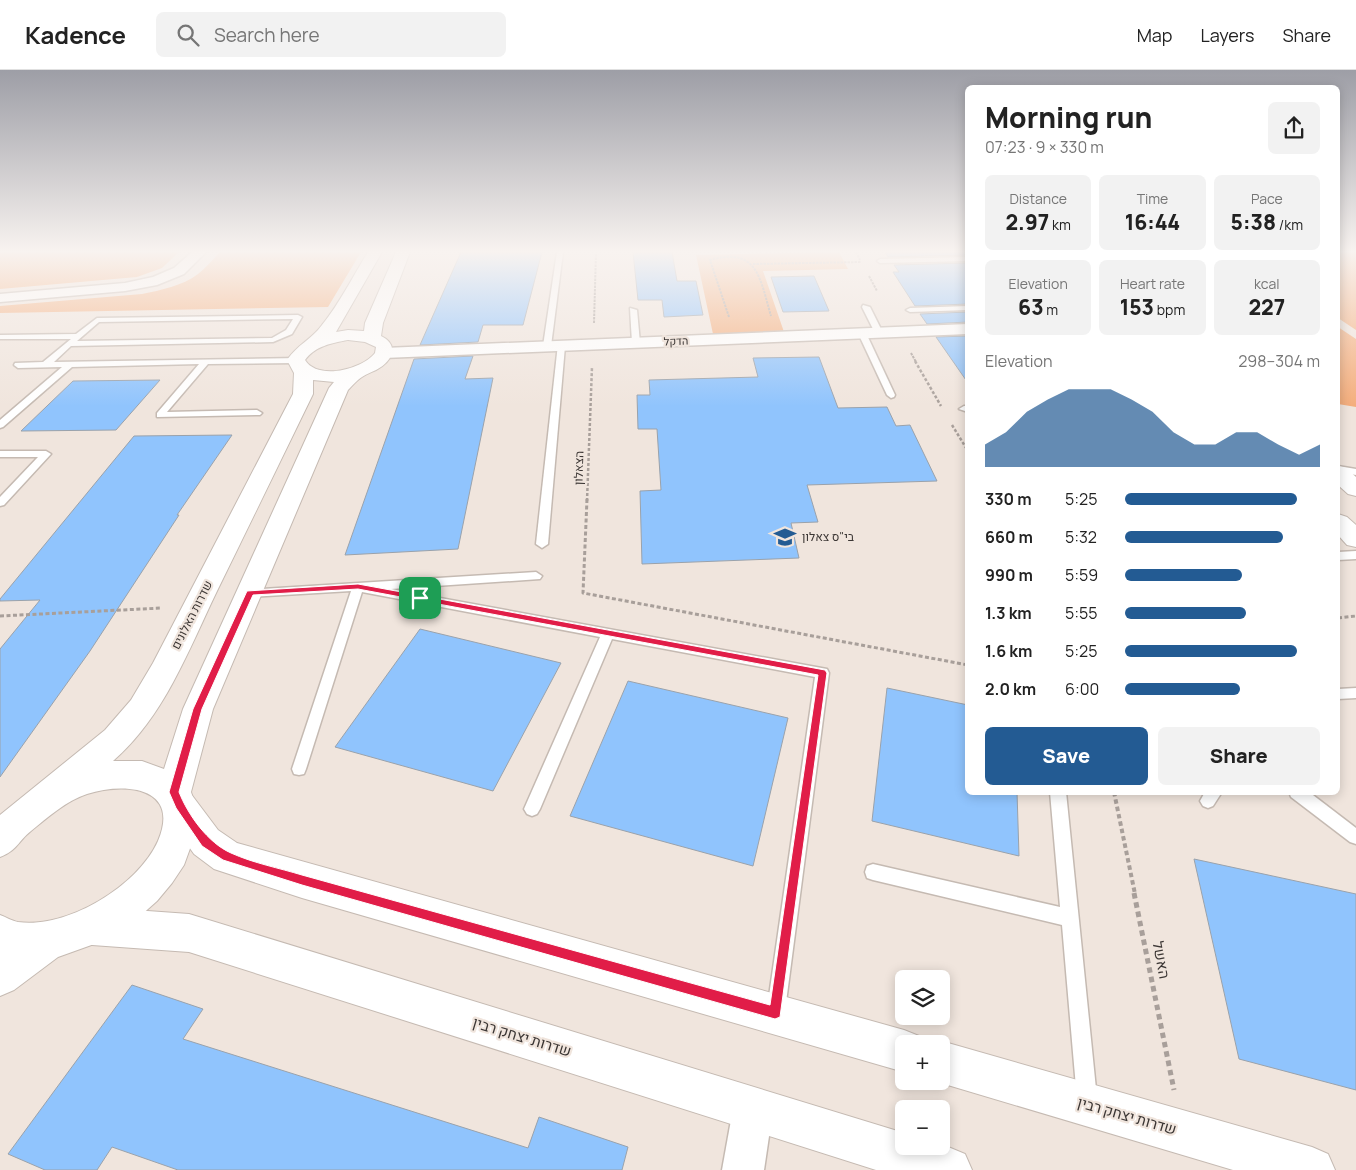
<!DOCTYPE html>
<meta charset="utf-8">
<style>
:root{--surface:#fff;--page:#f2f2f2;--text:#222;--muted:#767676;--line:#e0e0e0;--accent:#235b93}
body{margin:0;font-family:Manrope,Heebo,sans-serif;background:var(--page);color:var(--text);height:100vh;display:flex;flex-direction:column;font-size:19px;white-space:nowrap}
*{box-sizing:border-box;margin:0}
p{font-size:16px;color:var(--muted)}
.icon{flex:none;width:28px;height:28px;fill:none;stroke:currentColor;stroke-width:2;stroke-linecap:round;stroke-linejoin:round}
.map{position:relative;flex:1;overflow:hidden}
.drawer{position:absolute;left:965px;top:15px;width:375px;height:710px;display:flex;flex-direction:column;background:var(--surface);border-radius:8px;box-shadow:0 2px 12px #0003}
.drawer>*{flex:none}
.tools{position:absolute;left:895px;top:900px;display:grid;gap:10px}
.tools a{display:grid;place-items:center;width:55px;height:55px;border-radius:8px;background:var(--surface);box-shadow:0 2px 12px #0003;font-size:25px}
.pin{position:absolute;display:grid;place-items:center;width:42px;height:42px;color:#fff;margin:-21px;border-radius:10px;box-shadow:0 2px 8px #0006}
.round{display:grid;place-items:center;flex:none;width:52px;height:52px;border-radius:8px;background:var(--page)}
.overview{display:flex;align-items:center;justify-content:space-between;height:85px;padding:0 20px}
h1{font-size:28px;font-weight:800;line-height:38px}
.metrics{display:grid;grid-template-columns:repeat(3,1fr);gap:8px;height:85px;padding:5px 20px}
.metrics div{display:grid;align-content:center;border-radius:8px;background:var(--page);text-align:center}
.metrics b{font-size:21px;font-weight:800}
.metrics small{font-size:14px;font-weight:400}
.metrics p{font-size:14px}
.chart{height:140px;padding:10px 20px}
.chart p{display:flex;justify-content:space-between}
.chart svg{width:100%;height:90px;margin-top:5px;fill:var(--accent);opacity:.7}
.primary-button{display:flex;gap:10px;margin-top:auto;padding:10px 20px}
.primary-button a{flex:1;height:58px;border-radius:8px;background:var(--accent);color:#fff;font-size:20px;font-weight:800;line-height:58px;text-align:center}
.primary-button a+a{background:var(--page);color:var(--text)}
ul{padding:0 20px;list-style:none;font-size:16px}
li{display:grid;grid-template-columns:80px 60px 1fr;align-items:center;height:38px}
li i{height:12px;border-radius:6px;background:var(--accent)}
header{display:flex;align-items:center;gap:30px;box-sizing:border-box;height:70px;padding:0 25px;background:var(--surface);border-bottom:1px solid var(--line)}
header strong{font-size:24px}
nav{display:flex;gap:28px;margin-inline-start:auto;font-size:18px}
.search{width:350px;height:45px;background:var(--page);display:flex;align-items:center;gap:12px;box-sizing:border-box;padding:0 18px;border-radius:8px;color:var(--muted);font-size:19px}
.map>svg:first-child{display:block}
.green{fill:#f4ae7d}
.building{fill:#90c4fd;stroke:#9aa2ab}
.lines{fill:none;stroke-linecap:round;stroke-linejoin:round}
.service-casing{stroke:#c5bab2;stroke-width:3}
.minor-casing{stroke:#c5bab2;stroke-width:3}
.tertiary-casing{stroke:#c5bab2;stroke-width:2}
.secondary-casing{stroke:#c5bab2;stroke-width:2}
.path-far4{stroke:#a89f9a;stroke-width:2;stroke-dasharray:2.5 1;stroke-linecap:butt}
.path-far3{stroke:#a89f9a;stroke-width:2.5;stroke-dasharray:3 2;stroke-linecap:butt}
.path-far2{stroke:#a89f9a;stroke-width:3;stroke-dasharray:4 2.5;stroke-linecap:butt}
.path-far1{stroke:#a89f9a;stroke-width:4;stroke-dasharray:4.5 3;stroke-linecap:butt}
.path{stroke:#a89f9a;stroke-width:5;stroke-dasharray:5.5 4;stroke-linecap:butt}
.service{fill:#fff;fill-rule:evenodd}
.minor{fill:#fff;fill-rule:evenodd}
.tertiary{fill:#fff;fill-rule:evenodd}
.secondary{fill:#fff;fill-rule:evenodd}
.route{fill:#e11d48;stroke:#fff;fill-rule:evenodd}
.labels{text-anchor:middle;stroke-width:4.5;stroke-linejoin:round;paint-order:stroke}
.far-street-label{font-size:11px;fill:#3b3634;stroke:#f0e5dd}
.street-label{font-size:12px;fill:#3b3634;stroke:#f0e5dd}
.poi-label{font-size:12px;fill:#3b3634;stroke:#f0e5dd;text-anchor:start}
.near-street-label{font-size:15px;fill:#3b3634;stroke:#f0e5dd}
</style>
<header>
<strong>Kadence</strong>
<div class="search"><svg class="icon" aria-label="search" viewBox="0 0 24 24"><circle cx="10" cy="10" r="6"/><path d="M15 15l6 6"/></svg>Search here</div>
<nav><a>Map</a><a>Layers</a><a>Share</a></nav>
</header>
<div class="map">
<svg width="1356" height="1100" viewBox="0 0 1356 1100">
<rect width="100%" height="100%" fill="#f0e5dd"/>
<!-- green -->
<g class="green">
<polygon points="0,182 179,182 162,198 137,207 0,219"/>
<path d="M 220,182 L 361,182 L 328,237 L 0,243 L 0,236 L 142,224 C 161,220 182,216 198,204 C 206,198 213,189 220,182 Z"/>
<polygon points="839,182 848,199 763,201 784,262 713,264 696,185"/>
<polygon points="1338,182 1356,182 1356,260 1338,248"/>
<polygon points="1338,257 1356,269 1356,337 1338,334"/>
</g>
<!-- building -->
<g class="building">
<polygon points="461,182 542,182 523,255 483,255 478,272 420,275"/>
<polygon points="633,182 672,182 677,211 696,211 703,245 664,247 662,230 638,230"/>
<polygon points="885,182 968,182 968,185 888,187"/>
<polygon points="968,193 968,234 915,236 893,202 899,202 894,195"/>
<polygon points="814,206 829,241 783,242 771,207"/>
<polygon points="968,242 968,252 927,254 920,244"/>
<polygon points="968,266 968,313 936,267"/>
<polygon points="473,286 465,309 493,308 458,479 345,485 414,289"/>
<polygon points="819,287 838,338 887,337 896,356 910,355 937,411 807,415 818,452 791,453 799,488 642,494 640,421 661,420 657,359 638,359 637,325 650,325 649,310 758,307 753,288"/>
<polygon points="160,310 116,360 21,361 73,311"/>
<polygon points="232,365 177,445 179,445 90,581 0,707 0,579 40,530 0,531 0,529 134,366"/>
<polygon points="420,559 561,593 493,721 335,677"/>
<polygon points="628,611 788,648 753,796 570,746"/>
<polygon points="887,618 968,635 968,722 1017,722 1019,786 872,751"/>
<polygon points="1194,789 1356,824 1356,1020 1239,989"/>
<polygon points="132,915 203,939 183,969 528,1078 539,1047 628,1077 622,1100 178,1100 112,1077 97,1100 45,1100 8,1084"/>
</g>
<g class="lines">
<!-- service casing -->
<g class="service-casing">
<g id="service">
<polygon points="557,182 563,182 551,276 547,278 543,276"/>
<polygon points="968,187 968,191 880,193 877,191 880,189"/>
<polygon points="863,235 870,237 883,263 882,265 875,263 862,237"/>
<polygon points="968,236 968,240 910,242 906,240 910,238"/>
<polygon points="630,238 637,240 640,273 636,275 632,273"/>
<path d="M 298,245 L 302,247 L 292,264 L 273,272 L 71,276 L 54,292 L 299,288 L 299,292 L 296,293 L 208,294 L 167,342 L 257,340 L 262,343 L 260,345 L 157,347 L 157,343 L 199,294 L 72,297 L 3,357 L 0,358 L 0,350 L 62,297 L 18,298 L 14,295 L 15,293 L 43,292 L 71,269 L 0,269 L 0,265 L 76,264 L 97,248 ZM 293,249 L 286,260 L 272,268 L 77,271 L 99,252 Z"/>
<polygon points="859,261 866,263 895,325 894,327 891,328 887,325 858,263"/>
<polygon points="558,274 565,276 548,474 542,478 536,474"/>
<polygon points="964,336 968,336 968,342 959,339"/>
<polygon points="0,381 46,381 51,384 4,435 0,436 0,427 38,387 0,387"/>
<polygon points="1338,396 1356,399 1356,405 1338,402"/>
<polygon points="1356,481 1356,489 1338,490 1338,482"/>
<polygon points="536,502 542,506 540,509 391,519 827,599 829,603 785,940 783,947 776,949 769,947 767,940 815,607 612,569 540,739 537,744 532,746 527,744 524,739 600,567 362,522 306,699 304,704 299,705 294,704 292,699 351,521 250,527 244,523 246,520"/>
<polygon points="1356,618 1356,628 1338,629 1338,619"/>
<polygon points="1050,722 1066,722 1097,1029 1094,1036 1087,1039 1080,1036 1077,1029 1062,855 873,810 867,808 865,802 867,796 873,794 1060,837"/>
<polygon points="1205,722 1222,722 1213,736 1208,738 1203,736 1200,731"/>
<polygon points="1289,722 1309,722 1356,758 1356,774 1350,772 1291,727"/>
</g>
</g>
<!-- minor casing -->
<g class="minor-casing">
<g id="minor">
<polygon points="192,182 206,182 184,204 157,215 125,221 0,232 0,224 125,213 153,207 174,198"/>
<polygon points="968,254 968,264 384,288 378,287 376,283 378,279 384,278"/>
<polygon points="753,1019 767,1025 773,1039 764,1100 722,1100 733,1039 739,1025"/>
</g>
</g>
<!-- tertiary casing -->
<g class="tertiary-casing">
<g id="tertiary">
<polygon points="1338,396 1346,398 1356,407 1356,426 1348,424 1338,415"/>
<polygon points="1338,444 1347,447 1356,455 1356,477 1347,475 1338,465"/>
<polygon points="179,720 191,724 218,760 237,773 904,960 919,966 922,974 904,974 904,1002 302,828 214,799 194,784 167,746 162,735 167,724"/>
<polygon points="92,837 189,844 904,1063 904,1076 941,1076 941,1074 965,1084 972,1100 876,1100 189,882 92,875 79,869 73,856 79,843"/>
<polygon points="941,971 1312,1077 1328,1084 1335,1100 1233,1100 941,1013 936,1011 941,1011 941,974 933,974"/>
</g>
</g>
<!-- secondary casing -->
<g class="secondary-casing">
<path id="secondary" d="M 368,182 L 382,182 L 336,262 L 348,260 L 364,261 L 365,253 L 396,182 L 410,182 L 383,253 L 381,266 C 400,275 392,292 376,300 C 372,302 366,304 362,307 C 357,310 352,316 348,320 L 213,639 L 191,722 L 198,744 L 196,762 L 184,795 L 172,813 L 157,831 L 139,847 L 119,861 L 97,873 L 58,887 L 14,920 L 0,926 L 0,845 C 6,847 12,851 18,852 C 67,859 138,816 158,771 C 181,717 125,712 87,724 C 66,731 48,747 31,761 C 17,772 18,780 0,787 L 0,745 L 105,660 L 131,630 L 153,593 L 293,324 L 294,303 L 287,290 C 298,274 311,270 322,255 C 340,233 353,206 368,182 ZM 348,270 L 365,272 L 376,277 L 375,283 C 363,299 318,311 305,290 C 315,276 332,273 348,270 ZM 313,310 L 334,312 L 329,318 L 183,639 L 164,699 L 142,691 L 113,691 C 164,647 188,581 217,521 C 249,456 281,390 313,324 Z"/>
</g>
<!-- path-far4 -->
<g class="path-far4">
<polyline points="856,182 860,190"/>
<polyline points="753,194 861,192"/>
<polyline points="869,206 877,221"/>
<path d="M 729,247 L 710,190 C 758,176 760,209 771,246"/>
<polyline points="594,253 596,182"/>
<polyline points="911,283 916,292"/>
</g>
<!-- path-far3 -->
<g class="path-far3">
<polyline points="915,291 941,336"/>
<polyline points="952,355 968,381"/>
<polyline points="587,431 592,297"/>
</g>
<!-- path-far2 -->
<g class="path-far2">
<polyline points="587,429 583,523 968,595"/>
<polyline points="0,546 162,538"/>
<polyline points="1338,548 1356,546"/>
</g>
<!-- path-far1 -->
<polyline class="path-far1" points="1114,722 1135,824"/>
<!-- path -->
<polyline class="path" points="1134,823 1174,1020"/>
<!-- service -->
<use href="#service" class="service"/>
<!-- minor -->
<use href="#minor" class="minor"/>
<!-- tertiary -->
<use href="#tertiary" class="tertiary"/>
<!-- secondary -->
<use href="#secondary" class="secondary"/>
</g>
<!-- sky -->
<linearGradient id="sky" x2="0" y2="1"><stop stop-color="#9d9ea6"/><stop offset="0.54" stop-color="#f8f3f0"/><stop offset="1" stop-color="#f8f3f0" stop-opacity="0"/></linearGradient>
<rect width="1356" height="336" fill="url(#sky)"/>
<!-- route -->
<path class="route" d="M 358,514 L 825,600 L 827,603 L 780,947 L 775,949 L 302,815 L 223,790 L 202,776 L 176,738 L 169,722 L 193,639 L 247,521 ZM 358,519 L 818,605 L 770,935 L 302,805 C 279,798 253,793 231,783 C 208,773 188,745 179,722 L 202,639 L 253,525 Z"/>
<!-- icons -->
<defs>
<g id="school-bare" transform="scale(1.725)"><path d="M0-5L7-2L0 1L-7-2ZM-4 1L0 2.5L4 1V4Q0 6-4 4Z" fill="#235b93" stroke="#f0e5dd" stroke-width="2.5" paint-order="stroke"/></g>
</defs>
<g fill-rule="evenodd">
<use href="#school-bare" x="785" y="467"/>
</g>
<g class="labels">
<!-- far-street labels -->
<g class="far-street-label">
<text transform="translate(676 271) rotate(-2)" y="4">הדקל</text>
</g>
<!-- street labels -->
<g class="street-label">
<text transform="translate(579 398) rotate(-88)" y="4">הצאלון</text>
<text transform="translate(192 545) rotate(-63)" y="4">שדרות האלונים</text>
</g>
<!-- poi labels -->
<g class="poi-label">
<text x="802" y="471">בי"ס צאלון</text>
</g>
<!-- near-street labels -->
<g class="near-street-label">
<text transform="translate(1161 890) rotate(79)" y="5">האשל</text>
<text transform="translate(522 967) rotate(17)" y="5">שדרות יצחק רבין</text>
<text transform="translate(1127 1046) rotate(16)" y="5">שדרות יצחק רבין</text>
</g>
</g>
</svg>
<div class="tools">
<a><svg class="icon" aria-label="layers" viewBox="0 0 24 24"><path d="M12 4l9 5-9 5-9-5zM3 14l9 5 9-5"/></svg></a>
<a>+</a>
<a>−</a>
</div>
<div class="pin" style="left:420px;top:528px;background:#1e9e55"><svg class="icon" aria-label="arrive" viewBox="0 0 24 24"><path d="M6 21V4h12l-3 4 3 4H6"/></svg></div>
<section class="drawer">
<div class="overview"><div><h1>Morning run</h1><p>07:23 · 9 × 330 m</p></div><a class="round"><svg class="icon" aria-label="share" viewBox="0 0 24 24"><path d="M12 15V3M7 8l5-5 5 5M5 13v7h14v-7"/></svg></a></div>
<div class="metrics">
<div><p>Distance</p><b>2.97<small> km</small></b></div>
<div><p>Time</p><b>16:44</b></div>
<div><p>Pace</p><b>5:38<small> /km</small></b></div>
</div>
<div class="metrics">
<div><p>Elevation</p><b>63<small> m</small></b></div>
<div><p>Heart rate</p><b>153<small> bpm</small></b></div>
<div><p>kcal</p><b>227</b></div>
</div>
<div class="chart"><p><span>Elevation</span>298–304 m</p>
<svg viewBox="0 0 160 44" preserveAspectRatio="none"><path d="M0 44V33L10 27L20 17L30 11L40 6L50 6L60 6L70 11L80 17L90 27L100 33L110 33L120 27L130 27L140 33L150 38L160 33V44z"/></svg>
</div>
<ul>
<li><b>330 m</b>5:25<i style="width:88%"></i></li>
<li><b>660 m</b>5:32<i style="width:81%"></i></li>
<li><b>990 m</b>5:59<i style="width:60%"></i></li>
<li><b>1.3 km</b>5:55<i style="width:62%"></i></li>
<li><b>1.6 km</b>5:25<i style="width:88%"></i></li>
<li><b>2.0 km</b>6:00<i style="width:59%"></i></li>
</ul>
<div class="primary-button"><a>Save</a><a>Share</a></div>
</section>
</div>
